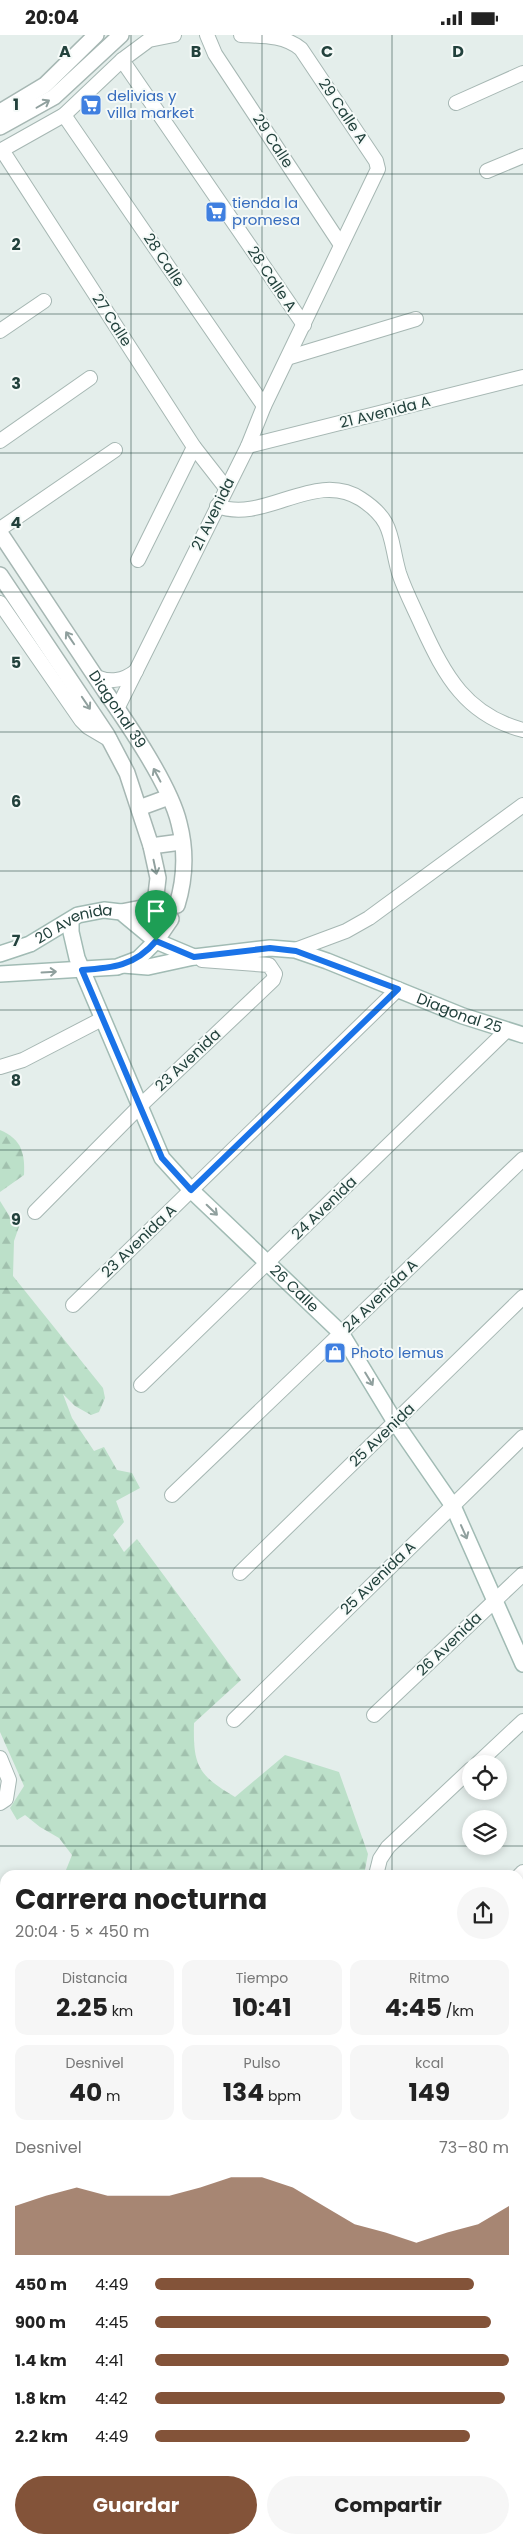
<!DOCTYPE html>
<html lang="es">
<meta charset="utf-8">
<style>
:root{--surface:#fff;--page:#f6f6f6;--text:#222;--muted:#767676;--accent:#835339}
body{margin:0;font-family:Poppins,sans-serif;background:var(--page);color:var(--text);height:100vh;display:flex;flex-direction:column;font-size:19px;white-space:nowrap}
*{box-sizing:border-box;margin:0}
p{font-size:16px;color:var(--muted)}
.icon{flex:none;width:28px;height:28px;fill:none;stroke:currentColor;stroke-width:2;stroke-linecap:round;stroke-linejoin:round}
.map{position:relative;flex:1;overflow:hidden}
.drawer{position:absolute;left:0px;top:1835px;width:524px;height:674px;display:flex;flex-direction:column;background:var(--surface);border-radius:15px 15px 0 0;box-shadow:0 2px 8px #0003}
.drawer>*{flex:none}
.tools{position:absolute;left:462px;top:1720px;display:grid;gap:10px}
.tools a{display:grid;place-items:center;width:45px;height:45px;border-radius:50%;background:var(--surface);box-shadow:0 2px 8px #0003;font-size:25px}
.pin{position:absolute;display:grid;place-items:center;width:42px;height:42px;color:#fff;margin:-51px -21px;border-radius:50% 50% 50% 0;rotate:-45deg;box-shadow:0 0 5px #0007}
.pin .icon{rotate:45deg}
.round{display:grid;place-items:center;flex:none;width:52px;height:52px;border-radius:26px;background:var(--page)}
.head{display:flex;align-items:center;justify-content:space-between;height:85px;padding:0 15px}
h1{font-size:28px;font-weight:700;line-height:38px}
.stats{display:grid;grid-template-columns:repeat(3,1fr);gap:8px;height:85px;padding:5px 15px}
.stats div{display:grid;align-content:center;border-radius:12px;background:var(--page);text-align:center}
.stats b{font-size:25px;font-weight:700}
.stats small{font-size:14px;font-weight:400}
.stats p{font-size:14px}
.chart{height:140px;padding:10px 15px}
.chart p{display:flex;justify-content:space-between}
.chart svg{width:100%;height:90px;margin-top:5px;fill:var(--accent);opacity:.7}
.primary-button{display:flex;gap:10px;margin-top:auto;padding:10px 15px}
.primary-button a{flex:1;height:58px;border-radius:30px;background:var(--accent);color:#fff;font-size:20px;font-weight:700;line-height:58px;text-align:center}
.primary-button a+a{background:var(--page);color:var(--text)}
ul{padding:0 15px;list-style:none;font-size:16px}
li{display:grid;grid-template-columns:80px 60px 1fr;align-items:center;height:38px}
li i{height:12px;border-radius:6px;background:var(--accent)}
.status{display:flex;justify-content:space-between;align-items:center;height:35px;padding:0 25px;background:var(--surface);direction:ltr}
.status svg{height:14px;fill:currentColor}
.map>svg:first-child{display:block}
.forest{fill:url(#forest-firs)}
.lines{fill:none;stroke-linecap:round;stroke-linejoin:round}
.minor-casing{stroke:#a6b7b3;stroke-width:16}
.tertiary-casing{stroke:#a6b7b3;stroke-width:18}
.secondary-casing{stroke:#a1bbb4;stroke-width:18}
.minor{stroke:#fff;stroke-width:14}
.tertiary{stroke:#fff;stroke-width:15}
.secondary{stroke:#fff;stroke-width:15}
.oneway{stroke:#90a09e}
.route-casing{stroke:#fff;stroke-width:10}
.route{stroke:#1a73e8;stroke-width:6}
.grid{fill:none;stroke:#22413c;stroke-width:1;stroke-opacity:0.55}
.labels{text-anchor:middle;stroke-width:4;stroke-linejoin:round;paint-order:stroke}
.shop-label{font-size:15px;fill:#366cbe;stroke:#f5faf8;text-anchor:start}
.street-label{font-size:15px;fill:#22413c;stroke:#f5faf8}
.grid-label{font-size:16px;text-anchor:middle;font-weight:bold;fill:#22413c;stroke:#f5faf8;stroke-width:4;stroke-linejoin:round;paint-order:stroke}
</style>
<div class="status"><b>20:04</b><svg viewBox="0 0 49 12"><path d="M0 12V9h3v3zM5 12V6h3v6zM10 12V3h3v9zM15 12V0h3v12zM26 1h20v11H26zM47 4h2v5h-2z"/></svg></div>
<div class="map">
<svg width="523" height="2508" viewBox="0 0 523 2508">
<defs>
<pattern id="forest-firs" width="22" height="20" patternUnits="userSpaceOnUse" patternTransform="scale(1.25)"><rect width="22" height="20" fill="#bce0c9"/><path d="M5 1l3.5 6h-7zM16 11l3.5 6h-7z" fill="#a1c1ae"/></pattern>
</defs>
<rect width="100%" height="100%" fill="#e4eeeb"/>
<!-- forest -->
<g class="forest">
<path d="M 0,1095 C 22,1104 25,1119 24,1140 L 0,1157 Z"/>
<path d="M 0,1166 L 10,1182 L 21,1180 L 21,1186 L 14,1206 L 13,1241 L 103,1353 L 105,1363 L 99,1377 L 91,1380 L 75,1371 L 63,1359 L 72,1383 L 94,1416 L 104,1412 L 117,1435 L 132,1438 L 140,1453 L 116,1466 L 124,1487 L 113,1500 L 124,1517 L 137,1504 L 241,1645 L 194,1688 C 193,1731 198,1740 235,1762 L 285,1720 L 339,1737 L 368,1819 L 364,1840 L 64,1840 L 72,1820 L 59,1803 L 40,1792 L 25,1780 L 17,1785 L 10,1773 L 24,1751 L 0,1697 Z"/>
<polygon points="5,1985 5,2462 0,2465 0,1989"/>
<polygon points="523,2135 523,2391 519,2389 519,2139"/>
</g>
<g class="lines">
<!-- minor casing -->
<g class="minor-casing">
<g id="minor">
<polyline points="207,0 215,19 341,210"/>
<polyline points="122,25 304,290"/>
<polyline points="456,68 523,38"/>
<polyline points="64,80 264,371"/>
<polyline points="2,115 194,412 226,453"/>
<polyline points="0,116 64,80 122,25 149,5 174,0"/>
<polyline points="487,136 523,121"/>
<polyline points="0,296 44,266"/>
<polyline points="290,322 416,284"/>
<polyline points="0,406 90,343"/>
<polyline points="248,411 523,342"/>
<path d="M 217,471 C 265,489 315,434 361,464 C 395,486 389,503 399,538 C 405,556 414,573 422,591 C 445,641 466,680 523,695"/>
<polyline points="0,494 115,415"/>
<polyline points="138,525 194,412"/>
<polyline points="0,568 81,685 88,692 110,705"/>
<path d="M 96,642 C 111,648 123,646 136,636"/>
<path d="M 117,674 L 248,411 L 264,371 L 378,134 L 376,126 L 301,14 C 284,0 263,1 241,0"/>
<polyline points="295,915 346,896 369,883 523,770"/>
<polyline points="0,1032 23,1025 102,984"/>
<polyline points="35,1177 139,1072 273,945 275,939 269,930 202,925"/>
<polyline points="73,1270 398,954"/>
<polyline points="141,1350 506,996"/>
<polyline points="172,1460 523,1124"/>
<polyline points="240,1538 523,1262"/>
<polyline points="374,1680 523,1539"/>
<polyline points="234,1685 523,1402"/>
<polyline points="0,1723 9,1745 6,1764 0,1768"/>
<polyline points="477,1729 523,1686"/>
<polyline points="376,1840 380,1824 388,1812 471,1734"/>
<polyline points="519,1841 523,1837"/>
<polyline points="519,1991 523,1987"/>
<polyline points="303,2508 328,2504"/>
</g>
</g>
<!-- tertiary casing -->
<g class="tertiary-casing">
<g id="tertiary">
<polyline points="0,77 45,50 96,0"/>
<polyline points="0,92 54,62 121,0"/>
<path id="s1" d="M 0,498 C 35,550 70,603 105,656 C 128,689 170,750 179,788 C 186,815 185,844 177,870"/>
<polyline points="0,540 107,700 127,738 151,811 158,843 156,860"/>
<polyline points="139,773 169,762"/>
<polyline points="151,811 181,807"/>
<polyline points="121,877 147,872"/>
<polyline points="156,906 171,884"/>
</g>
</g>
<!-- secondary casing -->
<g class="secondary-casing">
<g id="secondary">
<path id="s2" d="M 71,885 L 71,897 L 77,923 L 162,1123 L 191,1155 L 341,1298 L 395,1387 L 453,1471 L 523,1629"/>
<path id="s3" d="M 0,919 L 30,909 L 78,880 L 104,875 L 121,877 L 156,906 L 194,922"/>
<path id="s4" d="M 123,930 L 148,932 L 194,922 L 270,913 L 295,915 L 327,926 L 463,981 L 523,1000"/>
<polyline points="0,939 117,932 138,924 156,906"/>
</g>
</g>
<!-- minor -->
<use href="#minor" class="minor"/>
<!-- tertiary -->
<use href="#tertiary" class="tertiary"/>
<!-- secondary -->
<use href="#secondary" class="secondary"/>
</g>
<!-- one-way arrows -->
<defs><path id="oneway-shaft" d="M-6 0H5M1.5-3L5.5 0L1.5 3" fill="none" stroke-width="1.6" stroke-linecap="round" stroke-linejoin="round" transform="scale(1.25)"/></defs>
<g class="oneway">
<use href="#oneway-shaft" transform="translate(43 69) rotate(-30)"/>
<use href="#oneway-shaft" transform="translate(70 603) rotate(-124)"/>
<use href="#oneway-shaft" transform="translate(86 668) rotate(56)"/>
<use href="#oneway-shaft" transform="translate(157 740) rotate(-118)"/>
<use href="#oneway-shaft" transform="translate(155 832) rotate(78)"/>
<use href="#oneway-shaft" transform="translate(49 937) rotate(-3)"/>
<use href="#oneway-shaft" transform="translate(212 1175) rotate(44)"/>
<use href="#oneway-shaft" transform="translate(369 1344) rotate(59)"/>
<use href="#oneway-shaft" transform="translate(464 1497) rotate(66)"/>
</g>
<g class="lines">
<!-- route casing -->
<g class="route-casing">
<path id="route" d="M 156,906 L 194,922 L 270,913 L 296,916 L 398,954 L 191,1155 L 162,1123 L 82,935 C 112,933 135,931 156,906 Z"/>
</g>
<!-- route -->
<use href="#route" class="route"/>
</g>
<!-- grid -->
<path class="grid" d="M 131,0 L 131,1840M 262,0 L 262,1840M 392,0 L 392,1840M 0,139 L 523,139M 0,279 L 523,279M 0,418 L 523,418M 0,557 L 523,557M 0,697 L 523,697M 0,836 L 523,836M 0,975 L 523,975M 0,1115 L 523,1115M 0,1254 L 523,1254M 0,1393 L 523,1393M 0,1533 L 523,1533M 0,1672 L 523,1672M 0,1811 L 523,1811M 0,1951 L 5,1951M 519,1951 L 523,1951M 0,2090 L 5,2090M 519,2090 L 523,2090M 0,2229 L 5,2229M 519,2229 L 523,2229M 0,2369 L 5,2369M 519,2369 L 523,2369M 131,2504 L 131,2508M 262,2504 L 262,2508M 392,2504 L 392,2508"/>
<!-- icons -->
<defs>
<g id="supermarket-square" transform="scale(1.125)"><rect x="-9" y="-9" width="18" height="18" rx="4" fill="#3f7fe0" stroke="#f5faf8"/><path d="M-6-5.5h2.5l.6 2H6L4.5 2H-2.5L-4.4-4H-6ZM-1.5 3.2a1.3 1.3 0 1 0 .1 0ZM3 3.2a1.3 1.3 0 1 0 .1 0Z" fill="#fff"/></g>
<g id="shop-square" transform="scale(1.125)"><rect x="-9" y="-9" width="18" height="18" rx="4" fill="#3f7fe0" stroke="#f5faf8"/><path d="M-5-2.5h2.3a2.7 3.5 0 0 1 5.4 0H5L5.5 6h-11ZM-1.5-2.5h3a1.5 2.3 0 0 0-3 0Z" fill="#fff"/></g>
</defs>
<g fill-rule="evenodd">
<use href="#supermarket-square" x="91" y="70"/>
<use href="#supermarket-square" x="216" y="177"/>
<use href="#shop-square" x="335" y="1318"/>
</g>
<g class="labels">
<!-- shop labels -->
<g class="shop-label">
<text x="107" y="66">delivias y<tspan x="107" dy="17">villa market</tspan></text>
<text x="232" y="173">tienda la<tspan x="232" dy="17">promesa</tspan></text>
<text x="351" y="1323">Photo lemus</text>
</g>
<!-- street labels -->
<g class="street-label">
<text transform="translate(343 76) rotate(56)" y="5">29 Calle A</text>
<text transform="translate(273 106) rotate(57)" y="5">29 Calle</text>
<text transform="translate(164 225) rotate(56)" y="5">28 Calle</text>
<text transform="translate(272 244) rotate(56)" y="5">28 Calle A</text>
<text transform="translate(112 285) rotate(57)" y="5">27 Calle</text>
<text transform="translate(385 377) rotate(-14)" y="5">21 Avenida A</text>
<text transform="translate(213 479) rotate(-64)" y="5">21 Avenida</text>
<text dy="5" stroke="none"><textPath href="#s1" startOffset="212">Diagonal 39</textPath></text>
<text dy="5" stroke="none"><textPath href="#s3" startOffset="81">20 Avenida</textPath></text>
<text dy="5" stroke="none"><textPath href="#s4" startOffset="350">Diagonal 25</textPath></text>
<text transform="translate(188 1025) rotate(-43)" y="5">23 Avenida</text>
<text transform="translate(324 1173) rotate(-44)" y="5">24 Avenida</text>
<text transform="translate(139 1206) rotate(-44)" y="5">23 Avenida A</text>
<text dy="5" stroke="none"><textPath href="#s2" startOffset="442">26 Calle</textPath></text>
<text transform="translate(380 1261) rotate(-44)" y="5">24 Avenida A</text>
<text transform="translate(382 1400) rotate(-44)" y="5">25 Avenida</text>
<text transform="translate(378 1543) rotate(-44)" y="5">25 Avenida A</text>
<text transform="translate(449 1609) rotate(-44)" y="5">26 Avenida</text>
</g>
</g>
<g class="grid-label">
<text x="65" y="22">A</text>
<text x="196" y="22">B</text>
<text x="327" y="22">C</text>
<text x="458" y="22">D</text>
<text x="16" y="75">1</text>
<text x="16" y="215">2</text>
<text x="16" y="354">3</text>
<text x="16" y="493">4</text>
<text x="16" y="633">5</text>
<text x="16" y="772">6</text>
<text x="16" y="911">7</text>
<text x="16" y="1051">8</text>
<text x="16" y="1190">9</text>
</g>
</svg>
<div class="tools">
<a><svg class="icon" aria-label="locate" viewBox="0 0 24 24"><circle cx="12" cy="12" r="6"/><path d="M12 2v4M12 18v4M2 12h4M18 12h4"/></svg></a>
<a><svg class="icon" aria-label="layers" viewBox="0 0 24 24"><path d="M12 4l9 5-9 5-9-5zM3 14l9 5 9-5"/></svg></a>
</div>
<div class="pin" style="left:156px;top:906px;background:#1e9e55"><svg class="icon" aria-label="arrive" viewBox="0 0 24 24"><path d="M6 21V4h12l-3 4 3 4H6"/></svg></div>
<section class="drawer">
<div class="head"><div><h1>Carrera nocturna</h1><p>20:04 · 5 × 450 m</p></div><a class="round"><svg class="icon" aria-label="share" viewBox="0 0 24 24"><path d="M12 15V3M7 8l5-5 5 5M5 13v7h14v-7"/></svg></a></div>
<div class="stats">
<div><p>Distancia</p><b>2.25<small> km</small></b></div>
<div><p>Tiempo</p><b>10:41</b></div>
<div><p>Ritmo</p><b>4:45<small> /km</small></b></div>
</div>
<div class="stats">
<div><p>Desnivel</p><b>40<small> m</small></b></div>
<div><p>Pulso</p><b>134<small> bpm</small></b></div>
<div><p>kcal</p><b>149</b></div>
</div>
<div class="chart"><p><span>Desnivel</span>73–80 m</p>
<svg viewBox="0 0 160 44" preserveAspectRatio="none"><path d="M0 44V20L10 15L20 11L30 15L40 15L50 15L60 11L70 6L80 6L90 11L100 20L110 29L120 33L130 38L140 33L150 29L160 20V44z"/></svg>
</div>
<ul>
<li><b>450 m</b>4:49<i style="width:90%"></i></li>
<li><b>900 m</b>4:45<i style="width:95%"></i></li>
<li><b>1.4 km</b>4:41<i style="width:100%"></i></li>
<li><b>1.8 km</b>4:42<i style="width:99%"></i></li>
<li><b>2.2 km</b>4:49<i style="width:89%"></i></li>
</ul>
<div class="primary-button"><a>Guardar</a><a>Compartir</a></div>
</section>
</div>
